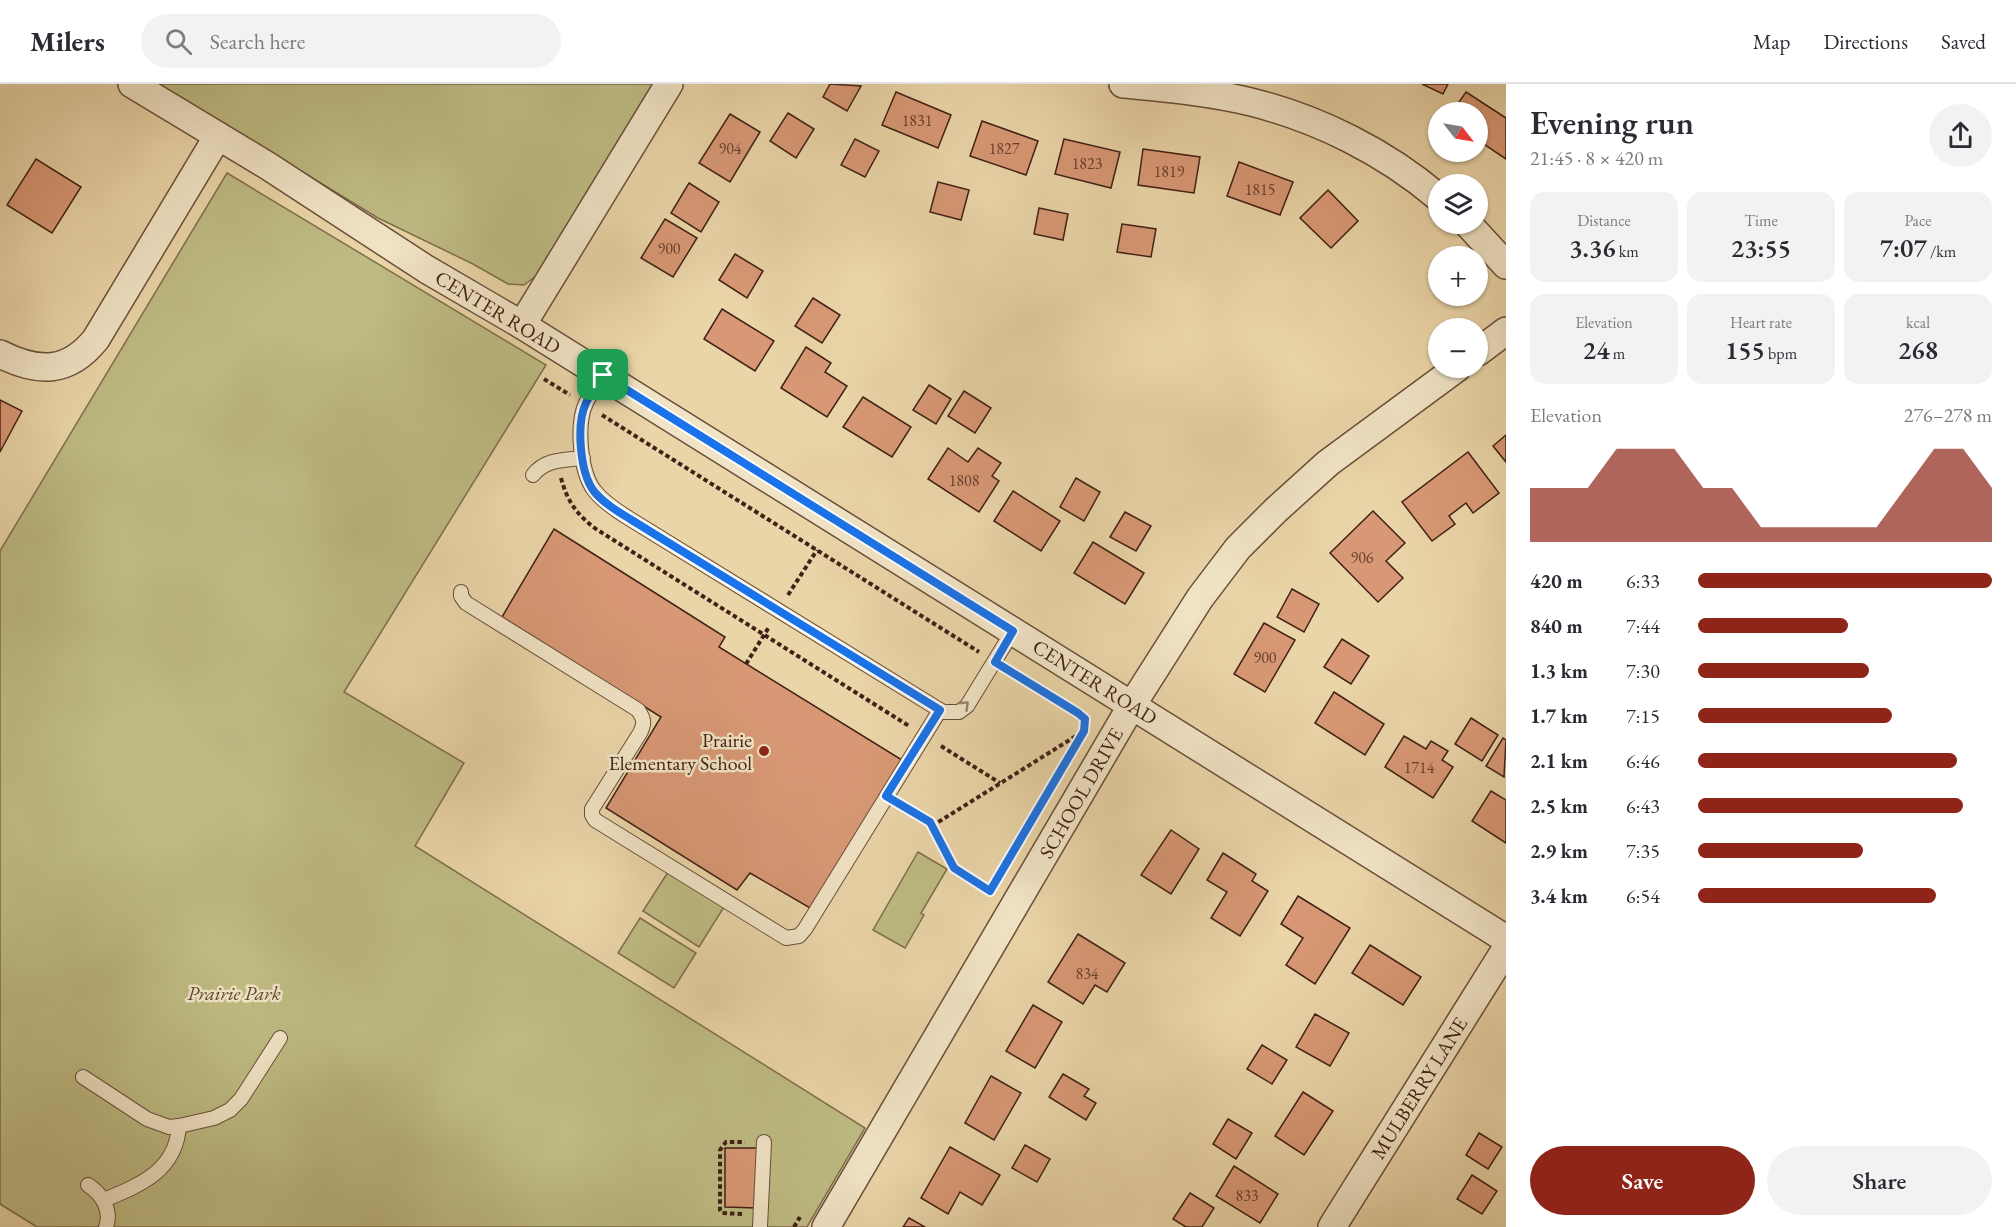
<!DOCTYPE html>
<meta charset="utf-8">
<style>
:root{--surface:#fff;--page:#f2f2f3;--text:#2b2b33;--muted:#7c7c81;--line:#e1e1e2;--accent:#8f2418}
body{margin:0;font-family:"EB Garamond",serif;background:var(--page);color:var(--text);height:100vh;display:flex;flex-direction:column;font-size:22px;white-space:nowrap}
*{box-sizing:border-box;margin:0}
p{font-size:20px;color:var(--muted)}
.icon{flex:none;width:33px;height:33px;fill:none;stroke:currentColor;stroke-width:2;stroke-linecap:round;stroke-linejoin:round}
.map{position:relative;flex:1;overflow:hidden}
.details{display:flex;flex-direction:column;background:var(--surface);width:510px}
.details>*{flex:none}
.needle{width:39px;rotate:121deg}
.fabs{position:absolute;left:1428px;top:18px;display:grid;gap:12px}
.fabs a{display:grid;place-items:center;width:60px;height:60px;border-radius:50%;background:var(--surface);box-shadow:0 2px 4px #0004;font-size:30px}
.pin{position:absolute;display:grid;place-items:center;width:51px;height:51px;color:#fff;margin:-26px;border-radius:12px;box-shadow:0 3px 9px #0006}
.round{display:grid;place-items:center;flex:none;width:63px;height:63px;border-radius:32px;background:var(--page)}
.summary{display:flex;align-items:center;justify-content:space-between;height:102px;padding:0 24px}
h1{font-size:33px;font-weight:600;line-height:45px}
.metrics{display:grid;grid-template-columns:repeat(3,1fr);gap:9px;height:102px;padding:6px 24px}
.metrics div{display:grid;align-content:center;border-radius:15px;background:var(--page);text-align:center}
.metrics b{font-size:26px;font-weight:600}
.metrics small{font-size:16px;font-weight:400}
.metrics p{font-size:16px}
.chart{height:168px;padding:12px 24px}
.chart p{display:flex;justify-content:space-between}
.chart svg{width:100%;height:108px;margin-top:6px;fill:var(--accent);opacity:.7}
.button{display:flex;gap:12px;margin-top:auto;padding:12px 24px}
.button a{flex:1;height:69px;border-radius:36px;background:var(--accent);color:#fff;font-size:24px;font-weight:600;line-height:69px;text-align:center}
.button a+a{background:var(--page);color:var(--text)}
ul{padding:0 24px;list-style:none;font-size:20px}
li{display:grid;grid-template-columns:96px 72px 1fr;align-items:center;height:45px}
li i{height:15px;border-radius:8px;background:var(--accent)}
header{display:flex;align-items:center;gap:36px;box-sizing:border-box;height:84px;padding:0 30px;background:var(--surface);border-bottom:2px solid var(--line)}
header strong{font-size:28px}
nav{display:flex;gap:33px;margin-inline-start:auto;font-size:21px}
.search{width:420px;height:54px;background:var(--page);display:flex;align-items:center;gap:15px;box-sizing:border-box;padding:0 21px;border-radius:33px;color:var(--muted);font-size:22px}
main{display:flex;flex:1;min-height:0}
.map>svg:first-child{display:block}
.green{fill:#bebb83;stroke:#7f6e4c;stroke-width:1.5}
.building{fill:#d89875;stroke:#402115;stroke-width:1.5}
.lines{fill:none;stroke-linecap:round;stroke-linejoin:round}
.service-casing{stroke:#6a4e3a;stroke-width:16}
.minor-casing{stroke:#6a4e3a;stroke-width:30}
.path{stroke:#402115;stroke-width:4;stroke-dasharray:4.5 3;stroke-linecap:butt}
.service{stroke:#f1e4c6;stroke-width:14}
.minor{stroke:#f1e4c6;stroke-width:27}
.oneway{stroke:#98826e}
.route-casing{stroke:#fff;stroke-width:12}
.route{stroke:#1a73e8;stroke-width:8}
.poi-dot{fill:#8f2418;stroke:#f1e4c6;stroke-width:2}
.labels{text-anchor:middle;stroke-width:5;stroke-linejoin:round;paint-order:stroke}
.number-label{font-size:16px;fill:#663f2d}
.street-label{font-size:20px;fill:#402115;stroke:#f1e4c6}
.poi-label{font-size:20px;fill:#402115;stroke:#f1e4c6;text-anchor:end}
.park-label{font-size:20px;font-style:italic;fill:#604830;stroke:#f1e4c6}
</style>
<header>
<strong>Milers</strong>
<div class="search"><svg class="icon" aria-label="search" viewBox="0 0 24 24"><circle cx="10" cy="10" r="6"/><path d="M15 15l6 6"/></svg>Search here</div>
<nav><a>Map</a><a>Directions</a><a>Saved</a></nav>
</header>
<main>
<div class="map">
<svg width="1506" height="1143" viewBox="0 0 1506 1143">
<rect width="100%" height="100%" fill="#ead5a8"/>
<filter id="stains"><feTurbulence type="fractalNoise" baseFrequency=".00333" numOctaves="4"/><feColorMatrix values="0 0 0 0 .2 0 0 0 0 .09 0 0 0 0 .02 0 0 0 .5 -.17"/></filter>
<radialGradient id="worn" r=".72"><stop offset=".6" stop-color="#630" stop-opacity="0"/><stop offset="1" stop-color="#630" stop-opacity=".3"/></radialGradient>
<!-- green -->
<g class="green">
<polygon points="158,0 653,0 536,192 524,201 508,200 473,180 378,134"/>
<polygon points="227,89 546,281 344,608 464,679 415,762 865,1044 807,1143 37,1143 0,1120 0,467"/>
<polygon points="918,768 947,785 921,829 924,831 905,864 873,846"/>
<polygon points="668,788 724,823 699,863 643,827"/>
<polygon points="640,834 696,869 674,904 618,869"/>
</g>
<!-- building -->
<g class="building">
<polygon points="830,0 861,2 847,27 823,13"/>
<polygon points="1422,0 1448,0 1443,10"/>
<polygon points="896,8 951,31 938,64 882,41"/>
<polygon points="1466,8 1506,34 1506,75 1478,56 1478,28 1452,28"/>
<polygon points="788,29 814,45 796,74 770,57"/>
<polygon points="730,30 760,48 730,98 699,79"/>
<polygon points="982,37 1038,57 1026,91 970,72"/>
<polygon points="855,55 879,67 865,93 841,81"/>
<polygon points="1064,55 1120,68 1111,104 1055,90"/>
<polygon points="1143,65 1200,73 1194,109 1138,101"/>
<polygon points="36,75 81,103 52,149 7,121"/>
<polygon points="1239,78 1293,98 1280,131 1227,112"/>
<polygon points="938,98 969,106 961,136 930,128"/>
<polygon points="689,99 719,118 701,148 671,129"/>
<polygon points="1328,106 1358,137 1331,164 1300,134"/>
<polygon points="1039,124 1068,130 1063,156 1034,150"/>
<polygon points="665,135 697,154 673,193 641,174"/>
<polygon points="1122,140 1156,145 1151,173 1117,168"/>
<polygon points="735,170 763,187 747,214 719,196"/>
<polygon points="813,214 840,231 822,259 795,242"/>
<polygon points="722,225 774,257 755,287 704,255"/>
<polygon points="806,263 831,279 825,288 847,302 827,333 781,304"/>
<polygon points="929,301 951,315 936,340 913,326"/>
<polygon points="964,307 991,324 975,349 948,332"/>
<polygon points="863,313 911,343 892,373 843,343"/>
<polygon points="0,316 22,327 0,368"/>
<polygon points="1506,351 1506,378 1493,362"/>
<polygon points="948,364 968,378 978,364 1001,379 992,392 999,397 979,428 928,395"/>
<polygon points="1468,368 1499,409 1473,429 1466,419 1449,432 1455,440 1432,457 1402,418"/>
<polygon points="1076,394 1100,408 1084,437 1060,423"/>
<polygon points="1013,407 1060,437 1041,467 994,437"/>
<polygon points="1373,427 1405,459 1386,477 1403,494 1378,518 1330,469"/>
<polygon points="1125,428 1151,442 1136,467 1110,453"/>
<polygon points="554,445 725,553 719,563 902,676 810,824 750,789 737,806 606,724 661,633 502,533"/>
<polygon points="1093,458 1144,489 1125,520 1074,489"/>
<polygon points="1292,505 1319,520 1304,548 1277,533"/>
<polygon points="1264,539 1295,556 1265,608 1234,590"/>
<polygon points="1342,555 1369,572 1351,600 1324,583"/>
<polygon points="1334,608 1384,640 1365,671 1315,639"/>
<polygon points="1471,634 1498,651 1482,677 1455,660"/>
<polygon points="1404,652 1426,665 1431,657 1448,667 1442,676 1453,683 1433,714 1385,683"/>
<polygon points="1503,654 1506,656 1504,693 1486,682"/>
<polygon points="1491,707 1506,716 1506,759 1472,737"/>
<polygon points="1171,746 1199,765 1171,810 1141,791"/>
<polygon points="1223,769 1256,790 1252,797 1268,807 1240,852 1211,834 1227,808 1207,796"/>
<polygon points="1298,812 1350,844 1315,900 1286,881 1303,854 1281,840"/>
<polygon points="1078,850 1125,879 1107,908 1095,901 1083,920 1048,898"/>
<polygon points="1370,861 1421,893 1403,921 1352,889"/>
<polygon points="1033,921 1062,938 1035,984 1006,967"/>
<polygon points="1315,930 1349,949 1330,982 1296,963"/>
<polygon points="1262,961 1287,976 1272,1000 1247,985"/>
<polygon points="1063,990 1089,1005 1084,1012 1096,1019 1086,1036 1049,1013"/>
<polygon points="991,992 1021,1009 994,1056 965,1039"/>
<polygon points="1303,1008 1333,1027 1304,1071 1275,1052"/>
<polygon points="1228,1035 1252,1049 1236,1075 1213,1060"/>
<polygon points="1479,1049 1502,1063 1488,1085 1466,1071"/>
<polygon points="1025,1061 1050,1075 1037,1098 1012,1084"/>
<polygon points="950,1063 1000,1091 982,1121 960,1108 948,1130 921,1114"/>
<polygon points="725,1064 758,1064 757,1124 725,1123"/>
<polygon points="1234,1082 1278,1110 1260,1139 1216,1112"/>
<polygon points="1472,1091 1497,1107 1482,1130 1457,1115"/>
<polygon points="1190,1109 1214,1124 1202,1143 1186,1143 1173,1135"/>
<polygon points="909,1134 925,1143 903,1143"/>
</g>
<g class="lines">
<!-- service casing -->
<g class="service-casing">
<g id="service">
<path d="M 603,291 C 598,300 590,310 586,319 C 576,340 580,387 594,406 C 603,418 617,427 630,435 L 943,628 L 959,628 L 967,622 L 1013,547"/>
<path d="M 533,391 C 545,375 564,376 583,374"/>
<path d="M 461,508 L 461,512 L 466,519 L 638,626 C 644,635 645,639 640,649 L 592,725 L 592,731 L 595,736 L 786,854 L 799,852 L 805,845 L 940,626"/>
<polyline points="83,993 147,1035 169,1043 179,1042 214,1034 230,1026 241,1015 280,954"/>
<path d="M 88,1101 C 102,1110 112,1126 106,1143"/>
<path d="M 104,1116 C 140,1101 176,1087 179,1042"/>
<polyline points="760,1143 764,1058"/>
</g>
</g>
<!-- minor casing -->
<g class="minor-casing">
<g id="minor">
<polyline points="132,0 268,82 426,185 522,241 1506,855"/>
<path d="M 1123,0 C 1166,4 1210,8 1251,18 C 1319,35 1385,68 1438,113"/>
<polyline points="1468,140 1506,181"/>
<polyline points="522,241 669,0"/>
<polyline points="1478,268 1506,247"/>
<path d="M 0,270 C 38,289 68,290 96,255 L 218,52"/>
<polyline points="826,1143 1132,621 1200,514 1238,464 1276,426 1328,379 1457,284"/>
<polyline points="1332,1143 1506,865"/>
</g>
</g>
<!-- path -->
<g class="path">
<polyline points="544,295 570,311"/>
<polyline points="602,331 979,568"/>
<path d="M 561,394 C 567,417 577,431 596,445 L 909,642"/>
<polyline points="788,511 817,466"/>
<polyline points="746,580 769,543"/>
<polyline points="1011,588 1078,629 1085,635 1084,648"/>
<polyline points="941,662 1000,699"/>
<polyline points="903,721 930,738 954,784 990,807"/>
<polyline points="932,742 1084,647"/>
<polyline points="742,1130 722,1129 720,1126 720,1066 726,1058 745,1058"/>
<polyline points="794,1143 800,1133"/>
</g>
<!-- service -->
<use href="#service" class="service"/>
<!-- minor -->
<use href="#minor" class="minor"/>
</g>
<!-- one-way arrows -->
<defs><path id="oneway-chevron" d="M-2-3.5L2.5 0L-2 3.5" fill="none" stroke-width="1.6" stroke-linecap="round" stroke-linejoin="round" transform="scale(1.5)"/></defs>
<use class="oneway" href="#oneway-chevron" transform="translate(965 621) rotate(-44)"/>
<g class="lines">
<!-- route casing -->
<g class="route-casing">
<path id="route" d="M 603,291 L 1013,547 L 995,578 L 1078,629 L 1085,635 L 1084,647 L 990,807 L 954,784 L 930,738 L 886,712 L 940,626 L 630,435 C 617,427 602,418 593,406 C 580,387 576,340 586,319 C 590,310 598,301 603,291 Z"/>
</g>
<!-- route -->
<use href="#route" class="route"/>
</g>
<!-- markers -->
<circle class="poi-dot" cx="764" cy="667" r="6"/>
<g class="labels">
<!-- number labels -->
<g class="number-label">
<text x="917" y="42">1831</text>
<text x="730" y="70">904</text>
<text x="1004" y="70">1827</text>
<text x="1087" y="85">1823</text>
<text x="1169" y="93">1819</text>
<text x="1260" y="111">1815</text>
<text x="669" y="170">900</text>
<text x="964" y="402">1808</text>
<text x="1362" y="479">906</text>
<text x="1265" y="579">900</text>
<text x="1419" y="689">1714</text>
<text x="1087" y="895">834</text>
<text x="1247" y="1117">833</text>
</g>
<!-- street labels -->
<g class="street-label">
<text transform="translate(498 228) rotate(31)" y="7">CENTER ROAD</text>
<text transform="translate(1095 598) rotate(32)" y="7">CENTER ROAD</text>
<text transform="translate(1081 709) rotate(-60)" y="7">SCHOOL DRIVE</text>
<text transform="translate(1419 1004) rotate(-58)" y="7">MULBERRY LANE</text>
</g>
<!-- poi labels -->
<g class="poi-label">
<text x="752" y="663">Prairie<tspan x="752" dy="23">Elementary School</tspan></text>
</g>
<!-- park labels -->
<g class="park-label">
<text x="234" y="916">Prairie Park</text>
</g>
</g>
<rect width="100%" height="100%" filter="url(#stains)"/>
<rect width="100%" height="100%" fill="url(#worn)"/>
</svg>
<div class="fabs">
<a><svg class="needle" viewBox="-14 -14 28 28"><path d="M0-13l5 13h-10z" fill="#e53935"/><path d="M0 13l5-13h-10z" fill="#7c7c81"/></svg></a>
<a><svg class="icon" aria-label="layers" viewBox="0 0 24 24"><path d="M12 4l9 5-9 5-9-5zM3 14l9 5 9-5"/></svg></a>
<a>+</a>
<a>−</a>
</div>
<div class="pin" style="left:603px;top:291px;background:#1e9e55"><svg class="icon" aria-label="arrive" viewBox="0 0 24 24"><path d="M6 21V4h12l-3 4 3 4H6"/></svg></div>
</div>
<section class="details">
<div class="summary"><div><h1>Evening run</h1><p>21:45 · 8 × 420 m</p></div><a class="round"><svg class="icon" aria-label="share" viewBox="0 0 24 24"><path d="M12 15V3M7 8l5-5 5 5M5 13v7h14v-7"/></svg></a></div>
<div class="metrics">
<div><p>Distance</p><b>3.36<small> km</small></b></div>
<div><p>Time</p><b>23:55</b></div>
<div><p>Pace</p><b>7:07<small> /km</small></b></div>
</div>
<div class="metrics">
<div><p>Elevation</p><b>24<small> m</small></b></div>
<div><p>Heart rate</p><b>155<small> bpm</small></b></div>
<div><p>kcal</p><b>268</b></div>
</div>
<div class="chart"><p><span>Elevation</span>276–278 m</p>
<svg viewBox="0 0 160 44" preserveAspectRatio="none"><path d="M0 44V22L10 22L20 22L30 6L40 6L50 6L60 22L70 22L80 38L90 38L100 38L110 38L120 38L130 22L140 6L150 6L160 22V44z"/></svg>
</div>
<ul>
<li><b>420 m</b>6:33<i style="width:100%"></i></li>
<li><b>840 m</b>7:44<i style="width:51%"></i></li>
<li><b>1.3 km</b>7:30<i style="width:58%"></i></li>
<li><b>1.7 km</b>7:15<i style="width:66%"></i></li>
<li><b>2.1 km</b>6:46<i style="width:88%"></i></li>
<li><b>2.5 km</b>6:43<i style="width:90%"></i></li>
<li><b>2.9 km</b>7:35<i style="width:56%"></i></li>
<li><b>3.4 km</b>6:54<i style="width:81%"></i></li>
</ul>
<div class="button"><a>Save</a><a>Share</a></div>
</section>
</main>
